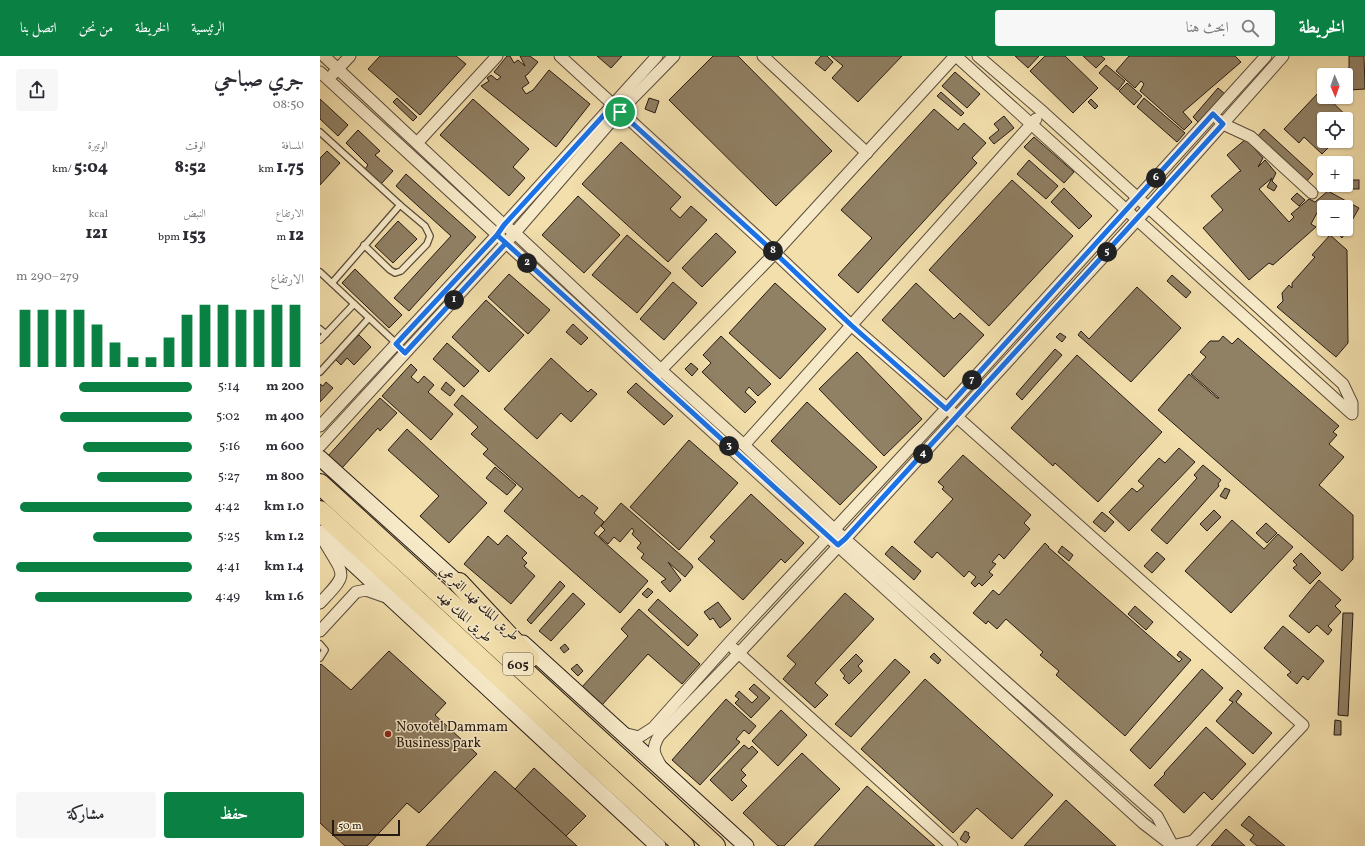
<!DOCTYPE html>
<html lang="ar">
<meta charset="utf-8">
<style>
:root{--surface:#fff;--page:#f7f7f7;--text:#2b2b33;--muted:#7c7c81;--accent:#0b8043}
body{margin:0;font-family:Vollkorn,Amiri,serif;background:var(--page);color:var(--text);direction:rtl;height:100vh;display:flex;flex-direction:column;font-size:15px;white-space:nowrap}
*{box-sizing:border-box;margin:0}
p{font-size:13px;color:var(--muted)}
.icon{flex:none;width:22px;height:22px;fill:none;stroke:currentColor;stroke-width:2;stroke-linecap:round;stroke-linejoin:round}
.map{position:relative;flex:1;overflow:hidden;direction:ltr}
.sheet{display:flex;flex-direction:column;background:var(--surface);width:320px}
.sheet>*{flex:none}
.needle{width:26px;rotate:178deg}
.fabs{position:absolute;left:997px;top:12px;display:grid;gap:8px}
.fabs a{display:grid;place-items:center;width:36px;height:36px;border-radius:4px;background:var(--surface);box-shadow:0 1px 3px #0004;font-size:20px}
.scale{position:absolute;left:12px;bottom:10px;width:68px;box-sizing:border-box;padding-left:4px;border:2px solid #261a15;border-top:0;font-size:11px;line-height:14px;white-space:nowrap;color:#261a15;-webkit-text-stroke:3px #f7eac9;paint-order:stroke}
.pin{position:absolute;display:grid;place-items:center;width:34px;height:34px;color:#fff;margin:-17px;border:2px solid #fff;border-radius:50%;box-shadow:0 1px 4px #0007}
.km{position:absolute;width:20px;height:20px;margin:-10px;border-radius:50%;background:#222;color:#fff;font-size:11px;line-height:20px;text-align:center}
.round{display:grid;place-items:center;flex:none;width:42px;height:42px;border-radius:4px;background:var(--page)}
.headline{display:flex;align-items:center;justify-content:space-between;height:68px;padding:0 16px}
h1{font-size:22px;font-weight:800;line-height:30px}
.metrics{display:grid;grid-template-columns:repeat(3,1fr);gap:6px;height:68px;padding:4px 16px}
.metrics div{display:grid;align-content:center}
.metrics b{font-size:17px;font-weight:800}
.metrics small{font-size:11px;font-weight:400}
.metrics p{font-size:11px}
.chart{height:112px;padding:8px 16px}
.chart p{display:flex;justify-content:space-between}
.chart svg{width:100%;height:72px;margin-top:4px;stroke:var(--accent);stroke-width:6}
.button{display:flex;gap:8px;margin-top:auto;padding:8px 16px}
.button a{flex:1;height:46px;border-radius:4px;background:var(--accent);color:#fff;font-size:16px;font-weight:800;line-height:46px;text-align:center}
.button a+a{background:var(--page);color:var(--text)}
ul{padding:0 16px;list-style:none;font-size:13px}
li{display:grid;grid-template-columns:64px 48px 1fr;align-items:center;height:30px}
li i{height:10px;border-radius:5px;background:var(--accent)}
header{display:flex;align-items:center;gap:24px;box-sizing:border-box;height:56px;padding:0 20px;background:var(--accent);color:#fff}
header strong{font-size:19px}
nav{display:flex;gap:22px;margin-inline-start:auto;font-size:14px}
.search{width:280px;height:36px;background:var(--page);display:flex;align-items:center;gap:10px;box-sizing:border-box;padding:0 14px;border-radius:4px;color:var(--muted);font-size:15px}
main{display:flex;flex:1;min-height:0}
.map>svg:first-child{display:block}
.building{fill:#908064;stroke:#261a15}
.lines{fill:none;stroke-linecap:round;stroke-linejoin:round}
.lane-casing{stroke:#594b3b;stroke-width:8}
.street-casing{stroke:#594b3b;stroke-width:13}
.secondary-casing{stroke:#261a15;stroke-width:17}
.highway-casing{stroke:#261a15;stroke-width:22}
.lane{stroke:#f7eac9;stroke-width:5.5}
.street{stroke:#f7eac9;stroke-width:11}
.secondary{stroke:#f7eac9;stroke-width:15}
.highway{stroke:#f2dfac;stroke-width:20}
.route-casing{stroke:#fff;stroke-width:8}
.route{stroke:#1a73e8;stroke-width:5}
.poi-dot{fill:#8f2418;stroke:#f7eac9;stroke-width:1.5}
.labels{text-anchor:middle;stroke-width:3;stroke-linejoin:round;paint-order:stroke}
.shield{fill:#f7eac9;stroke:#65584b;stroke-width:1}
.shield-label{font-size:13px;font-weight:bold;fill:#261a15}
.street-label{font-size:14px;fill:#261a15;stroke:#f7eac9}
.poi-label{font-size:14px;fill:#261a15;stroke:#f7eac9;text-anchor:start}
</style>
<header>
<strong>الخريطة</strong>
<div class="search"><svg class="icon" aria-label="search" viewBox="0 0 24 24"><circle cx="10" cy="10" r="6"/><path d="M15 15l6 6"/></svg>ابحث هنا</div>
<nav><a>الرئيسية</a><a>الخريطة</a><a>من نحن</a><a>اتصل بنا</a></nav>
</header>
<main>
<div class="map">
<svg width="1045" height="790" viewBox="0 0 1045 790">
<rect width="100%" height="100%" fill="#f2dfac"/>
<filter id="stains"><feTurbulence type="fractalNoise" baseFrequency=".005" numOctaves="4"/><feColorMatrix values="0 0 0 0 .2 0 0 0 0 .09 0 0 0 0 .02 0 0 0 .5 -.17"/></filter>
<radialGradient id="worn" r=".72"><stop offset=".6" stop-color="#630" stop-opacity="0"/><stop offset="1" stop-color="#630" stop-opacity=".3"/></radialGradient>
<!-- building -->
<g class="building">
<polygon points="60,0 136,0 146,8 100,59 48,13"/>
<polygon points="187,0 190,0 194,7 198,4 205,10 200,0 210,0 218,6 208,18 205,20 209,27 202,32 206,38 213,34 229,14 270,48 236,91 161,30 169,25 167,22 171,19 177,24 181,21 174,16"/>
<polygon points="277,0 302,0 291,12"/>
<polygon points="393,0 418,0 512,95 456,150 349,44"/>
<polygon points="501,0 507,0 513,6 505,15 495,7"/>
<polygon points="511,0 582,0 538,46 512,22 523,10"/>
<polygon points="695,0 719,0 708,12"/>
<polygon points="725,0 745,0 778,32 753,57 710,15"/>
<polygon points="763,0 781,0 785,3 776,12"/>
<polygon points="809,0 915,0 921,6 863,56 872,66 864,74 820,35 824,28 821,25 815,32 796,15"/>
<polygon points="1029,0 1044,0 1045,33 1029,34"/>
<polygon points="786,9 805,25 798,34 779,17"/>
<polygon points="635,16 660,38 647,52 622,30"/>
<polygon points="807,27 822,40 814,49 799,35"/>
<polygon points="898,32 905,38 879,67 873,61"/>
<polygon points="1000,35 1004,38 1004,41 1007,41 1033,66 1026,73 1026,63 1004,63 1004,85 1015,85 1002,98 984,81 979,87 964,73"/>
<polygon points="621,36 644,57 641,60 617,40"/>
<polygon points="77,42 97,61 93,65 73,46"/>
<polygon points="329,42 339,45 335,57 325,53"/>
<polygon points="824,42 865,77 857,86 817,51"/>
<polygon points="0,43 28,69 18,80 0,63"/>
<polygon points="153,43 209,93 193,111 205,122 189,140 120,79"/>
<polygon points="771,43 778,50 775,53 768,46"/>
<polygon points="614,53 638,74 644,67 666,87 652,102 657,107 538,237 518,219 552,182 521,154"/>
<polygon points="684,60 694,72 674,88 669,82 679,74 674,68"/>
<polygon points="944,73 993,118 986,126 937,81"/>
<polygon points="38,74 60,95 55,99 73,115 61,128 45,113 48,109 26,87"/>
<polygon points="714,81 754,116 744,127 704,91"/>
<polygon points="926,83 943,102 938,111 945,104 956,117 952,125 957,130 954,135 947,131 952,122 939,133 969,166 974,161 971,158 989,143 995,146 1008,135 1039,152 1022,182 1014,173 1026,173 1026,151 1004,151 1004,161 998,155 991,168 996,171 953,209 949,207 929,224 883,172 903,154 891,140 920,115 921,115 907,99"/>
<polygon points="301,86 361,141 350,153 360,162 371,150 387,164 348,206 262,128"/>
<polygon points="7,95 20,107 0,129 0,102"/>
<polygon points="709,104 738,130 726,143 697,118"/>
<polygon points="86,118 156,181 89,255 74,242 131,180 76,130"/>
<polygon points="692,124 753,180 669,270 609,214"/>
<rect x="1026" y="124" width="13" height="9"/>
<polygon points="744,132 772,160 759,173 731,146"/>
<polygon points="977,137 985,144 979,150 971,143"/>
<polygon points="258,140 300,179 264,217 222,179"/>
<polygon points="78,165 97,183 73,207 55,190"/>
<polygon points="396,177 416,196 382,231 362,212"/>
<polygon points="307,179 351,217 317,257 272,219"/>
<polygon points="1010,179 1027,194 1028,287 1016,301 957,251 963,245 962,237 969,229 972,232 972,227 995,201 992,199"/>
<polygon points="35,213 82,259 69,272 22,227"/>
<polygon points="189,218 230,254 208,278 168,241"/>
<polygon points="852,219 871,236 866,242 847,225"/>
<polygon points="353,226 377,247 344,284 320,263"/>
<polygon points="455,227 506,273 460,323 409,277"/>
<polygon points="596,227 634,263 640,257 664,279 624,321 562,264"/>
<polygon points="817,231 861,272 811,326 758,279 761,275 769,283"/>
<polygon points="166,244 204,279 169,316 132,281"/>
<polygon points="253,268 268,282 261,289 246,276"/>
<polygon points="740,277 746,281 742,286 736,281"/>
<polygon points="39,279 51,291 34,309 27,302 21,309 15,303"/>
<polygon points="401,280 451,328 438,340 429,331 425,336 436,346 425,357 382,316 391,307 383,299"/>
<polygon points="903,280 912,288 918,282 1019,370 1013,376 1017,379 1009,388 1024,401 999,429 1033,459 1033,503 1022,515 838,354 869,318 897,342 899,342 871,318 886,301 880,296 890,285 899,285"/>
<polygon points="127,287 159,315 144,331 113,303"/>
<polygon points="735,293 742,299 702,344 696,338"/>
<polygon points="537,296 602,363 564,400 499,333"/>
<polygon points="757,299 842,376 778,446 735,407 733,410 691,372"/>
<polygon points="231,302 268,336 271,333 277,338 251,366 241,357 217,383 184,353"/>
<polygon points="371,307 378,313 372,320 365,313"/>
<polygon points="91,308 97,314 91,321 98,327 104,320 114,329 108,336 133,358 111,384 62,340"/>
<polygon points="6,326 13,332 0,346 0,328 3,330"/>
<polygon points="126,326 135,334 130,340 121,333"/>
<polygon points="316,327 353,360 344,369 307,336"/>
<polygon points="142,339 259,442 262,439 278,452 274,457 284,466 274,477 328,525 300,557 184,455 203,433 163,398 168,393 151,378 158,371 134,349"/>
<polygon points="60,342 77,357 60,375 58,372 22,412 8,400"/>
<polygon points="487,346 557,411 520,449 451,385"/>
<polygon points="87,373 167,447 129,487 100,460 119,440 68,394"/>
<polygon points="369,384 418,427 359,494 310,451"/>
<polygon points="859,392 875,406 809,475 789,456 812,432 817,436 824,430 818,425 839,402 845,407"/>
<polygon points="643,399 711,459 704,467 710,473 684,503 679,498 672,506 676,508 669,516 673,519 662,530 659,527 655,531 651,527 656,521 649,515 644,521 617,496 612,502 594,486 633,443 622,433 624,431 618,426"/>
<polygon points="883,409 901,424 898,428 899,430 847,488 831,474 877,422 874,419"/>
<polygon points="175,411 196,429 187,439 166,422"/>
<polygon points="905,432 910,434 906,443 900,440"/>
<polygon points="431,438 484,487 465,507 461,503 423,544 378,503 395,485 390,481"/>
<polygon points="301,447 371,508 373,511 365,521 348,506 361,524 350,536 341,526 346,523 321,502 324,498 317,492 321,487 312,478 314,475 312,472 300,486 294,481 288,488 279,480 285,474 281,470"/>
<polygon points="894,454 901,461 887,475 880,468"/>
<polygon points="782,456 794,466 785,476 773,466"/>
<polygon points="912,464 944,493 958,478 973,491 911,557 865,515"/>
<polygon points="946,467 957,477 947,487 936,477"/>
<polygon points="187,479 207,497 202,502 207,507 204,510 215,520 191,548 144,508 168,480 178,489"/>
<polygon points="725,487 729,491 728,491 859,606 862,603 857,599 860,595 871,604 805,680 736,619 739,615 720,599 723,596 686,563 677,573 668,565 666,568 653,557 673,534 679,539"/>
<polygon points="572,490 601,515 594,524 565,498"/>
<polygon points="742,490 753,499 749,505 738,496"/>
<polygon points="837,496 845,503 832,517 824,510"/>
<polygon points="981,497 1001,517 990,528 973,512 977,509 973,505"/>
<polygon points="999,524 1021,544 1015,550 1021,556 1008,570 1012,574 1008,579 997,569 989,577 969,560"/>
<polygon points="240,525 245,530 211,568 207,564"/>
<polygon points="328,532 333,536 327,542 322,538"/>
<polygon points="253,537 265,548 231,585 219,575"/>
<polygon points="525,537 554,563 495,627 508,639 495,652 463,623 476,608 467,600"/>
<polygon points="338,543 378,579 368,590 328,554"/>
<polygon points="398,546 411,563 400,572 393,562 390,564 384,556"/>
<polygon points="815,550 833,566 826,574 808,558"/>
<polygon points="319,553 380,608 362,628 328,598 282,649 262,631 308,580 301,573"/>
<polygon points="1023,557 1033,557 1028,660 1018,659"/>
<polygon points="963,570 1004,605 988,624 983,620 977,628 967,619 971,616 944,592"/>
<polygon points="245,588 249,593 244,597 240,592"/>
<polygon points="69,595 126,647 115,659 157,698 99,757 87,747 47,790 25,790 0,767 0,609 1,608 31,634"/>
<polygon points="614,597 621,604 618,608 610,601"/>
<polygon points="536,598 543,605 538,610 542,615 529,628 523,622 525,620 520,614"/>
<polygon points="575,603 590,616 531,681 515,668"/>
<polygon points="257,608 263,615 258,620 251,613"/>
<polygon points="882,613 903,632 830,713 810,694"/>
<polygon points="605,623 733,739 692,783 657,752 633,777 541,693"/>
<polygon points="434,628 450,642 431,662 415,647 419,643 415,640 419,635 432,647 438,641 429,633"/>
<polygon points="918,634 922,638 916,646 952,677 933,698 896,665 913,646 909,644"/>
<polygon points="406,643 436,670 429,678 424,674 416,683 420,686 380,729 352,704"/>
<polygon points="461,654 487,679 458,710 432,685"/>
<polygon points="1015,664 1021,665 1021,679 1014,679"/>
<polygon points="886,671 926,708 892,744 884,736 864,757 834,729 845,718 844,717"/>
<polygon points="424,689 429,693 432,690 438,696 421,714 426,719 421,724 427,730 412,745 390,724"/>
<polygon points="482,697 520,733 464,790 458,790 423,757"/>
<polygon points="214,712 266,760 246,780 195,733"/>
<polygon points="175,715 195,733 257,790 106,790"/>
<polygon points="547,730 615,790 494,790"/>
<polygon points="746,744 796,790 704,790"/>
<polygon points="929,760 938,768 965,790 937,790 930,784 934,779 921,769"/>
<polygon points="906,773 925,790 891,790"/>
<polygon points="645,775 649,777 648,779 650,781 646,787 640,783"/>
</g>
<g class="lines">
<!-- lane casing -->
<g class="lane-casing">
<g id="lane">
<polyline points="0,76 80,149 105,170 110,180 107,188 81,215 75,217 70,214 44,189"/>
<polyline points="0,216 77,288"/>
<polyline points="12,227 80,149"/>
<polyline points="0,273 6,278"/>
<polyline points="0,284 34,248"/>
<polyline points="0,316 49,262"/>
<polyline points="0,588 5,594 0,602"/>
</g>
</g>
<!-- street casing -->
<g class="street-casing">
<g id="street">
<polyline points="4,0 184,169 195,177 341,314 424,389 515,474 837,760 853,790"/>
<polyline points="240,0 455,197 531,269 637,361 983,669 873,785 852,790"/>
<polyline points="443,0 547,97"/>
<polyline points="636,0 1032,358 1032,347 1023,328 723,56 658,0"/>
<polyline points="0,16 333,322 823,767 849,787"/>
<polyline points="13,18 30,0"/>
<polyline points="899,64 903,68 931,81 992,137"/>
<polyline points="97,87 177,0"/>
<polyline points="336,319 455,197 635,0"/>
<polyline points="0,370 177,179 184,169 337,0"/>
<polyline points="424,389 716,63"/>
<polyline points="0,390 186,187 300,55 354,0"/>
<path d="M 0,547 C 28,517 26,522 5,487"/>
<polyline points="0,575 36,536 46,534 66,541"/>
<polyline points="414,593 632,790"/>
<polyline points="303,677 319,681 333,672 408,588 626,353 946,0"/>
<path d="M 341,710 C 334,698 331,693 339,680 L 419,597 L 525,483 L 828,152 L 963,0"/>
</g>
</g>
<!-- secondary casing -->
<g class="secondary-casing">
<g id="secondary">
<polyline points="0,402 146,534"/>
<polyline points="0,477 338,790"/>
<polyline points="203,587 426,790"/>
</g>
</g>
<!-- highway casing -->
<g class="highway-casing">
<g id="highway">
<polyline points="0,428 395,790"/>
<polyline points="0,455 364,790"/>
<polyline points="139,527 209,602"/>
</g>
</g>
<!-- lane -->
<use href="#lane" class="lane"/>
<!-- street -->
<use href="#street" class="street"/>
<!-- secondary -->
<use href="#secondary" class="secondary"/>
<!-- highway -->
<use href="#highway" class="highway"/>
</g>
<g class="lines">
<!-- route casing -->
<g class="route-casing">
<polyline id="route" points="300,56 293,49 184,169 177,179 186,187 85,297 76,288 177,179 518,489 525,483 903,68 893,58 626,353 531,269 455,197 300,56"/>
</g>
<!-- route -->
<use href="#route" class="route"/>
</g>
<!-- markers -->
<circle class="poi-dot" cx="68" cy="678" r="4"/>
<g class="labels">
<!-- shield labels -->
<rect class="shield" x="183" y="597" width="30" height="22" rx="3"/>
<g class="shield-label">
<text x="198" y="613">605</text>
</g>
<!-- street labels -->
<g class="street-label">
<text transform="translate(160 547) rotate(43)" y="5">طريق الملك فهد الفرعي</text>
<text transform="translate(145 560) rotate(42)" y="5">طريق الملك فهد</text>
</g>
<!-- poi labels -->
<g class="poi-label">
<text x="76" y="675">Novotel Dammam<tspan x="76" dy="16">Business park</tspan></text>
</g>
</g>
<rect width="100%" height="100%" filter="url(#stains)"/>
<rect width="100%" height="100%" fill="url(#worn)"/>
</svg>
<div class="fabs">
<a><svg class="needle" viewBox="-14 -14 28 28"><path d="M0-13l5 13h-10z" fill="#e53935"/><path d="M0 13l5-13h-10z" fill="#7c7c81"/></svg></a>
<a><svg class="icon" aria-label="locate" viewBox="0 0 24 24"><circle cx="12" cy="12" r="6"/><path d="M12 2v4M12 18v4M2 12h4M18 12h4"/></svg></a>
<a>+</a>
<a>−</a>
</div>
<div class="scale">50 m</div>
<div class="pin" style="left:300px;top:56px;background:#1e9e55"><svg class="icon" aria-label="arrive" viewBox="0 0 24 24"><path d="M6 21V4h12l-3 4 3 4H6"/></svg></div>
<b class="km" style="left:134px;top:244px">1</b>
<b class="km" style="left:207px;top:207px">2</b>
<b class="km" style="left:409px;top:390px">3</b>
<b class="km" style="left:603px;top:398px">4</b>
<b class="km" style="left:787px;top:196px">5</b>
<b class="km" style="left:836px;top:122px">6</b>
<b class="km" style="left:652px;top:324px">7</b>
<b class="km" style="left:453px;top:195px">8</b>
</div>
<section class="sheet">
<div class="headline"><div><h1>جري صباحي</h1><p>08:50</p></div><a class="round"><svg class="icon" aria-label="share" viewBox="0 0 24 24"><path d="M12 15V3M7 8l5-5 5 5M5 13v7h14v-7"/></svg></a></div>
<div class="metrics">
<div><p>المسافة</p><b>1.75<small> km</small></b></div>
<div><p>الوقت</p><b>8:52</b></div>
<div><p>الوتيرة</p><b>5:04<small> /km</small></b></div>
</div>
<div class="metrics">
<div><p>الارتفاع</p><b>12<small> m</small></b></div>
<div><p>النبض</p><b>153<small> bpm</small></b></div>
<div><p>kcal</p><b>121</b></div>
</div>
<div class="chart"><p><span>الارتفاع</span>279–290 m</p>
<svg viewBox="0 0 160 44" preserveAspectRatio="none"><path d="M5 44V9M15 44V9M25 44V9M35 44V9M45 44V18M55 44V29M65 44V38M75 44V38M85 44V26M95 44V12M105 44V6M115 44V6M125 44V9M135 44V9M145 44V6M155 44V6"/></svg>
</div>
<ul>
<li><b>200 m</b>5:14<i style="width:64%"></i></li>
<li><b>400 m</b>5:02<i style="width:75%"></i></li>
<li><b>600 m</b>5:16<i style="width:62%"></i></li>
<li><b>800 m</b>5:27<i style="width:54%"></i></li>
<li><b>1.0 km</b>4:42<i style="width:98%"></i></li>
<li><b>1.2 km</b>5:25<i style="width:56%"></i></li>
<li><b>1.4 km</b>4:41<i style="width:100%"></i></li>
<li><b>1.6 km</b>4:49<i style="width:89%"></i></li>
</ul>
<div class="button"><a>حفظ</a><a>مشاركة</a></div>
</section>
</main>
